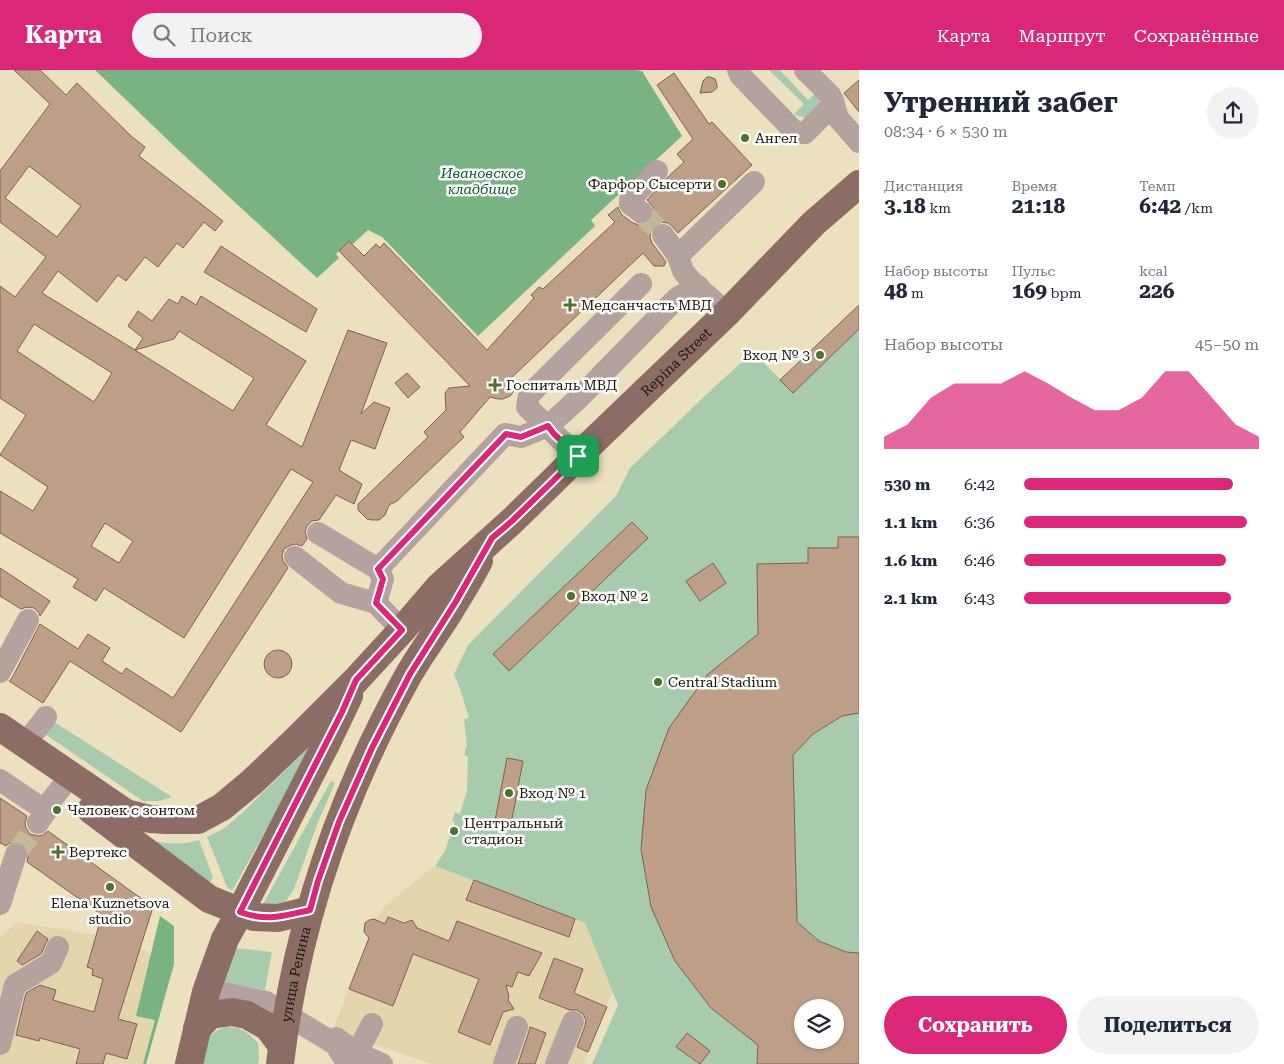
<!DOCTYPE html>
<html lang="ru">
<meta charset="utf-8">
<style>
:root{--surface:#fff;--page:#f2f2f3;--text:#1f2937;--muted:#747a83;--accent:#db2777}
body{margin:0;font-family:"Roboto Serif",serif;background:var(--page);color:var(--text);height:100vh;display:flex;flex-direction:column;font-size:19px;white-space:nowrap}
*{box-sizing:border-box;margin:0}
p{font-size:16px;color:var(--muted)}
.icon{flex:none;width:28px;height:28px;fill:none;stroke:currentColor;stroke-width:2;stroke-linecap:round;stroke-linejoin:round}
.map{position:relative;flex:1;overflow:hidden}
.side{display:flex;flex-direction:column;background:var(--surface);width:425px}
.side>*{flex:none}
.fabs{position:absolute;left:794px;top:929px;display:grid;gap:10px}
.fabs a{display:grid;place-items:center;width:50px;height:50px;border-radius:50%;background:var(--surface);box-shadow:0 1px 4px #0004;font-size:25px}
.pin{position:absolute;display:grid;place-items:center;width:42px;height:42px;color:#fff;margin:-21px;border-radius:10px;box-shadow:0 2px 8px #0006}
.round{display:grid;place-items:center;flex:none;width:52px;height:52px;border-radius:26px;background:var(--page)}
.head{display:flex;align-items:center;justify-content:space-between;height:85px;padding:0 25px}
h1{font-size:28px;font-weight:700;line-height:38px}
.stats{display:grid;grid-template-columns:repeat(3,1fr);gap:8px;height:85px;padding:5px 25px}
.stats div{display:grid;align-content:center}
.stats b{font-size:21px;font-weight:700}
.stats small{font-size:14px;font-weight:400}
.stats p{font-size:14px}
.chart{height:140px;padding:10px 25px}
.chart p{display:flex;justify-content:space-between}
.chart svg{width:100%;height:90px;margin-top:5px;fill:var(--accent);opacity:.7}
.primary-button{display:flex;gap:10px;margin-top:auto;padding:10px 25px}
.primary-button a{flex:1;height:58px;border-radius:30px;background:var(--accent);color:#fff;font-size:20px;font-weight:700;line-height:58px;text-align:center}
.primary-button a+a{background:var(--page);color:var(--text)}
ul{padding:0 25px;list-style:none;font-size:16px}
li{display:grid;grid-template-columns:80px 60px 1fr;align-items:center;height:38px}
li i{height:12px;border-radius:6px;background:var(--accent)}
header{display:flex;align-items:center;gap:30px;box-sizing:border-box;height:70px;padding:0 25px;background:var(--accent);color:#fff}
header strong{font-size:24px}
nav{display:flex;gap:28px;margin-inline-start:auto;font-size:18px}
.search{width:350px;height:45px;background:var(--page);display:flex;align-items:center;gap:12px;box-sizing:border-box;padding:0 18px;border-radius:28px;color:var(--muted);font-size:19px}
main{display:flex;flex:1;min-height:0}
.map>svg:first-child{display:block}
.built{fill:#e3d6ac}
.green{fill:#a9cbad;fill-rule:evenodd}
.forest{fill:#79b283}
.building{fill:#be9f8a;stroke:#7d614e;fill-rule:evenodd}
.lines{fill:none;stroke-linecap:round;stroke-linejoin:round}
.minor-tunnel{stroke:#c2b99b;stroke-width:22;stroke-dasharray:22 11;stroke-linecap:butt}
.minor{stroke:#b3a29e;stroke-width:22}
.major{stroke:#8b6d65;stroke-width:28}
.route-casing{stroke:#fff;stroke-width:10}
.route{stroke:#db2777;stroke-width:6}
.poi-dot{fill:#4d722b;stroke:#fff;stroke-width:2}
.labels{text-anchor:middle;stroke-width:5;stroke-linejoin:round;paint-order:stroke}
.poi-label{font-size:14px;fill:#1b170b;stroke:#fff;text-anchor:start}
.park-label{font-size:14px;font-style:italic;fill:#135226;stroke:#fff}
.street-label{font-size:14px;fill:#1b170b;stroke:#fff}
</style>
<header>
<strong>Карта</strong>
<div class="search"><svg class="icon" aria-label="search" viewBox="0 0 24 24"><circle cx="10" cy="10" r="6"/><path d="M15 15l6 6"/></svg>Поиск</div>
<nav><a>Карта</a><a>Маршрут</a><a>Сохранённые</a></nav>
</header>
<main>
<div class="map">
<svg width="859" height="994" viewBox="0 0 859 994">
<rect width="100%" height="100%" fill="#ece1bf"/>
<!-- built -->
<g class="built">
<polygon points="434,796 585,853 613,922 588,982 585,994 432,994 333,960 369,866 364,862 365,853 369,850 376,850 385,836"/>
<polygon points="17,852 97,865 151,883 169,883 174,894 146,994 0,994 0,867"/>
</g>
<!-- green -->
<g class="green">
<polygon points="769,0 780,0 808,30 818,21 820,27 820,36 805,48 794,44 804,34"/>
<path d="M 859,235 L 859,994 L 592,994 L 618,935 L 585,853 L 435,796 L 445,781 L 455,751 L 452,751 L 455,742 L 460,744 L 467,720 L 468,686 L 465,686 L 465,678 L 467,677 L 464,649 L 469,648 L 460,619 L 454,604 L 468,575 L 616,426 L 630,398 L 713,318 L 753,282 L 781,310 ZM 802,938 L 835,938 L 835,970 L 802,970 Z"/>
<polygon points="51,650 172,727 159,731 143,731 42,662"/>
<polygon points="310,676 312,678 232,821 227,817 207,767 223,759 241,744"/>
<polygon points="331,711 335,713 318,752 294,819 286,831 274,836 262,836"/>
<path d="M 199,770 L 213,807 L 210,813 L 153,771 C 170,774 182,775 199,770 Z"/>
<polygon points="234,878 272,882 265,920 221,913"/>
<path d="M 226,957 C 242,957 247,962 258,973 L 259,988 L 258,994 L 201,994 C 207,975 205,963 226,957 Z"/>
</g>
<!-- forest -->
<g class="forest">
<polygon points="95,0 634,0 642,1 682,66 591,150 595,156 478,266 382,167 368,160 353,174 349,171 336,184 339,188 317,208 174,76"/>
<polygon points="160,846 174,856 174,894 146,994 143,994 155,950 136,946"/>
</g>
<!-- building -->
<g class="building">
<path d="M 14,0 L 40,0 L 66,25 L 77,13 L 131,66 L 145,77 L 139,86 L 223,151 L 215,161 L 204,152 L 183,178 L 177,173 L 158,197 L 145,187 L 126,211 L 118,205 L 97,232 L 58,201 L 42,223 L 135,280 L 143,268 L 128,256 L 138,241 L 152,251 L 169,229 L 178,234 L 182,226 L 196,235 L 201,226 L 306,291 L 266,355 L 302,377 L 348,260 L 387,273 L 361,344 L 374,332 L 390,338 L 375,379 L 351,370 L 339,400 L 362,414 L 354,434 L 336,425 L 319,450 L 312,451 L 307,456 L 305,462 L 307,469 L 302,476 L 296,474 L 291,475 L 284,479 L 282,486 L 283,491 L 288,498 L 181,662 L 70,591 L 43,633 L 9,611 L 12,608 L 40,554 L 78,579 L 88,564 L 110,578 L 102,591 L 122,604 L 126,598 L 173,628 L 313,412 L 291,399 L 184,568 L 104,518 L 96,531 L 73,517 L 78,509 L 0,463 L 0,421 L 33,441 L 48,417 L 0,385 L 26,345 L 0,328 L 0,216 L 15,227 L 46,187 L 0,152 L 0,101 L 50,34 ZM 29,96 L 81,136 L 57,167 L 5,128 ZM 34,254 L 112,303 L 94,332 L 17,281 ZM 179,261 L 254,308 L 233,341 L 135,280 L 174,269 ZM 105,453 L 133,471 L 119,493 L 91,476 Z"/>
<polygon points="674,3 709,54 712,52 752,95 678,163 673,157 668,153 661,152 655,155 651,160 650,167 652,173 666,192 664,196 654,196 643,183 509,310 514,315 514,321 510,326 503,329 498,329 490,327 460,362 464,367 397,431 389,435 385,445 379,450 372,450 367,449 358,440 358,434 428,367 424,362 446,340 445,323 449,318 470,316 339,181 349,171 364,186 376,174 380,178 384,173 487,280 534,228 531,225 539,217 543,219 615,152 608,145 618,137 619,140 622,145 633,153 639,155 646,154 652,149 654,144 653,137 647,130 668,107 684,92 677,84 693,69 657,15"/>
<polygon points="707,7 710,7 715,9 717,15 717,18 712,22 700,23 703,11"/>
<polygon points="859,10 859,42 844,23"/>
<polygon points="221,176 317,239 306,262 204,202"/>
<polygon points="859,235 859,259 793,323 780,310"/>
<polygon points="407,303 420,317 408,328 395,313"/>
<polygon points="632,452 648,468 509,601 493,584"/>
<path d="M 838,467 L 859,467 L 859,643 L 842,646 L 813,664 L 793,685 L 797,852 L 819,871 L 846,882 L 859,883 L 859,994 L 757,994 L 758,975 L 711,938 L 675,891 L 651,837 L 641,779 L 646,720 L 669,658 L 707,605 L 758,564 L 757,494 L 808,493 L 808,478 L 838,478 ZM 802,938 L 835,938 L 835,970 L 802,970 Z"/>
<polygon points="713,493 726,513 700,531 686,511"/>
<polygon points="0,498 50,531 40,546 39,543 34,538 27,537 21,539 0,526"/>
<circle cx="278" cy="594" r="14"/>
<polygon points="507,688 523,691 510,759 494,756"/>
<polygon points="0,728 27,746 25,753 26,758 30,764 38,766 43,765 48,761 153,837 118,949 137,954 127,989 106,983 103,994 76,994 80,979 40,968 39,971 16,965 26,923 40,915 56,920 53,930 94,942 103,909 92,905 93,899 87,897 102,845 27,792 29,782 25,775 20,771 14,771 8,774 6,776 0,773"/>
<polygon points="474,810 575,849 569,867 466,830"/>
<polygon points="388,847 404,853 412,850 417,858 449,871 457,851 542,883 529,906 518,902 512,917 506,915 509,927 508,930 514,939 503,942 490,975 458,962 479,909 413,884 393,936 349,919 369,868 364,862 365,853 369,850 374,849 385,854"/>
<polygon points="37,861 48,869 41,884 22,895 17,891"/>
<polygon points="554,888 583,899 574,923 607,937 588,982 577,977 585,956 586,950 583,944 577,940 570,940 539,928"/>
<polygon points="530,957 546,963 535,994 518,994 529,961"/>
<polygon points="687,963 710,981 700,994 676,977"/>
</g>
<g class="lines">
<!-- minor-tunnel -->
<g class="minor-tunnel">
<polyline points="641,142 663,165"/>
<polyline points="16,784 37,754"/>
</g>
<!-- minor -->
<g class="minor">
<polyline points="738,0 740,5 793,60 798,63 805,63 831,37 833,31"/>
<polyline points="805,0 830,25 833,31 838,48 859,72"/>
<polyline points="641,142 630,134 630,130 657,101"/>
<polyline points="663,165 678,186"/>
<polyline points="727,243 692,212 683,201 678,186 754,112"/>
<path d="M 578,386 C 560,370 544,353 527,337 L 529,325 L 641,214"/>
<polyline points="318,463 378,499"/>
<polyline points="295,487 341,523 376,533 402,560"/>
<polyline points="376,533 383,509 378,499 505,364 521,367 548,356 579,328 677,228 698,216"/>
<polyline points="0,602 28,550"/>
<polyline points="25,674 46,647"/>
<polyline points="0,710 46,741"/>
<polyline points="38,753 46,741 49,733 61,718"/>
<polyline points="0,834 16,784"/>
<polyline points="206,922 228,924 266,932 335,974 346,991"/>
<polyline points="336,968 357,983 382,994"/>
<polyline points="0,974 15,915 51,893 58,877"/>
<polyline points="347,991 354,988 357,983 372,954"/>
<polyline points="504,994 517,957"/>
<polyline points="556,994 573,952"/>
</g>
<!-- major -->
<g class="major">
<path id="s1" d="M 0,657 L 126,743 L 150,749 L 165,750 L 198,750 L 222,737 L 252,712 L 296,670 L 356,610 L 402,560 L 439,517 L 512,451 L 552,412 L 578,386 L 727,243 L 814,153 L 859,114"/>
<polyline points="91,740 209,829 254,847 278,848 310,840"/>
<polyline points="197,959 210,945 232,942 247,945 268,957 282,976"/>
<polyline points="189,994 206,922 225,869 240,842 327,672 349,626"/>
<path id="s2" d="M 280,994 C 296,857 341,725 409,604 C 423,580 440,558 454,534 C 463,520 471,506 479,491"/>
</g>
</g>
<g class="lines">
<!-- route casing -->
<g class="route-casing">
<path id="route" d="M 548,356 L 554,364 L 578,386 L 552,412 L 512,451 L 492,468 L 455,533 L 410,604 L 372,678 L 339,752 L 318,811 L 310,840 C 283,846 267,852 240,842 L 342,642 L 356,610 L 402,560 L 376,533 L 383,509 L 378,499 L 506,364 L 521,367 Z"/>
</g>
<!-- route -->
<use href="#route" class="route"/>
</g>
<!-- markers -->
<g class="poi-dot">
<circle cx="745" cy="68" r="5"/>
<circle cx="722" cy="114" r="5"/>
<path d="M567.5 227.5h5v5h5v5h-5v5h-5v-5h-5v-5h5z"/>
<circle cx="820" cy="285" r="5"/>
<path d="M492.5 307.5h5v5h5v5h-5v5h-5v-5h-5v-5h5z"/>
<circle cx="571" cy="526" r="5"/>
<circle cx="658" cy="612" r="5"/>
<circle cx="509" cy="723" r="5"/>
<circle cx="57" cy="740" r="5"/>
<circle cx="454" cy="761" r="5"/>
<path d="M55.5 774.5h5v5h5v5h-5v5h-5v-5h-5v-5h5z"/>
<circle cx="110" cy="817" r="5"/>
</g>
<g class="labels">
<!-- poi labels -->
<g class="poi-label">
<text x="755" y="73">Ангел</text>
<text x="712" y="119" text-anchor="end">Фарфор Сысерти</text>
<text x="581" y="240">Медсанчасть МВД</text>
<text x="810" y="290" text-anchor="end">Вход № 3</text>
<text x="506" y="320">Госпиталь МВД</text>
<text x="581" y="531">Вход № 2</text>
<text x="668" y="617">Central Stadium</text>
<text x="519" y="728">Вход № 1</text>
<text x="67" y="745">Человек с зонтом</text>
<text x="464" y="758">Центральный<tspan x="464" dy="16">стадион</tspan></text>
<text x="69" y="787">Вертекс</text>
<text x="110" y="838" text-anchor="middle">Elena Kuznetsova<tspan x="110" dy="16">studio</tspan></text>
</g>
<!-- park labels -->
<g class="park-label">
<text x="482" y="108">Ивановское<tspan x="482" dy="16">кладбище</tspan></text>
</g>
<!-- street labels -->
<g class="street-label">
<text dy="5" stroke="none"><textPath href="#s1" startOffset="889">Repina Street</textPath></text>
<text dy="5" stroke="none"><textPath href="#s2" startOffset="91">улица Репина</textPath></text>
</g>
</g>
</svg>
<div class="fabs">
<a><svg class="icon" aria-label="layers" viewBox="0 0 24 24"><path d="M12 4l9 5-9 5-9-5zM3 14l9 5 9-5"/></svg></a>
</div>
<div class="pin" style="left:578px;top:386px;background:#1e9e55"><svg class="icon" aria-label="arrive" viewBox="0 0 24 24"><path d="M6 21V4h12l-3 4 3 4H6"/></svg></div>
</div>
<section class="side">
<div class="head"><div><h1>Утренний забег</h1><p>08:34 · 6 × 530 m</p></div><a class="round"><svg class="icon" aria-label="share" viewBox="0 0 24 24"><path d="M12 15V3M7 8l5-5 5 5M5 13v7h14v-7"/></svg></a></div>
<div class="stats">
<div><p>Дистанция</p><b>3.18<small> km</small></b></div>
<div><p>Время</p><b>21:18</b></div>
<div><p>Темп</p><b>6:42<small> /km</small></b></div>
</div>
<div class="stats">
<div><p>Набор высоты</p><b>48<small> m</small></b></div>
<div><p>Пульс</p><b>169<small> bpm</small></b></div>
<div><p>kcal</p><b>226</b></div>
</div>
<div class="chart"><p><span>Набор высоты</span>45–50 m</p>
<svg viewBox="0 0 160 44" preserveAspectRatio="none"><path d="M0 44V38L10 32L20 19L30 12L40 12L50 12L60 6L70 12L80 19L90 25L100 25L110 19L120 6L130 6L140 19L150 32L160 38V44z"/></svg>
</div>
<ul>
<li><b>530 m</b>6:42<i style="width:89%"></i></li>
<li><b>1.1 km</b>6:36<i style="width:95%"></i></li>
<li><b>1.6 km</b>6:46<i style="width:86%"></i></li>
<li><b>2.1 km</b>6:43<i style="width:88%"></i></li>
</ul>
<div class="primary-button"><a>Сохранить</a><a>Поделиться</a></div>
</section>
</main>
